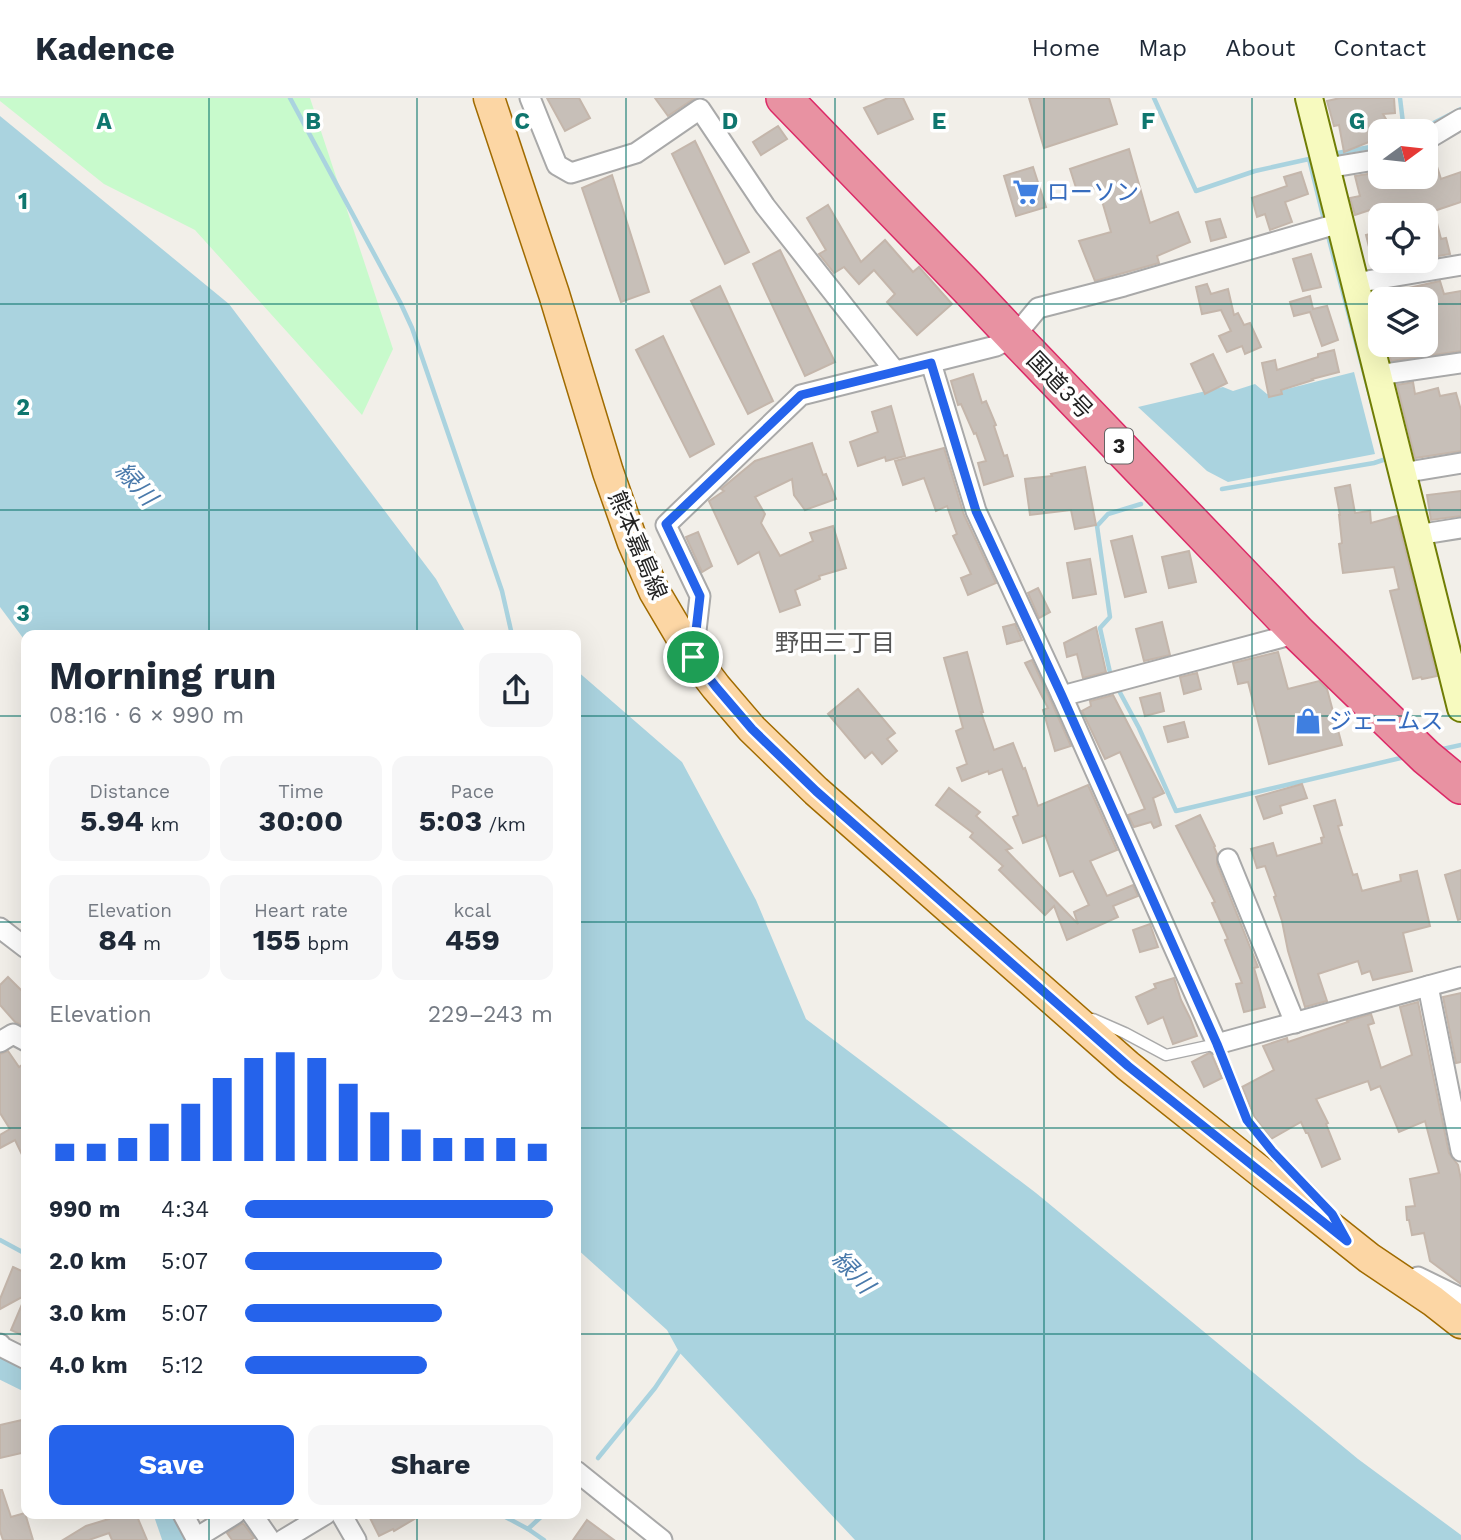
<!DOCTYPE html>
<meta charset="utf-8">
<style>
:root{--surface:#fff;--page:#f6f6f7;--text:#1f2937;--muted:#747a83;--line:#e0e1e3;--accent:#2563eb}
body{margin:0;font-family:"Work Sans","Noto Sans JP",sans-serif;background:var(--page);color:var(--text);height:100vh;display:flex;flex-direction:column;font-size:26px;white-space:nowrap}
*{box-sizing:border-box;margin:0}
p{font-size:23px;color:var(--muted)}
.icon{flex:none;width:38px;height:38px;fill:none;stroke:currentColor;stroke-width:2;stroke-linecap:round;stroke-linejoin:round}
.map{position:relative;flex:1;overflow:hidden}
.details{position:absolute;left:21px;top:532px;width:560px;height:889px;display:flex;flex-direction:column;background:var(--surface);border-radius:14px;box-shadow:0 7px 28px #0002}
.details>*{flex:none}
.needle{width:46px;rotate:75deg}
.fabs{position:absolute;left:1368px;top:21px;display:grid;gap:14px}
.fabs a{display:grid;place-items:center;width:70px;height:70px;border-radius:14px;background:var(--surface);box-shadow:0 7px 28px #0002;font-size:35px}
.pin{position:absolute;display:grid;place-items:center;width:60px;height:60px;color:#fff;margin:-30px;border:4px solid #fff;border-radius:50%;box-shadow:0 2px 7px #0007}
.round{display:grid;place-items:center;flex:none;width:74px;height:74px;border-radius:14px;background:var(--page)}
.summary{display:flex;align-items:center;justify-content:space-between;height:119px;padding:0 28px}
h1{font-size:38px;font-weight:700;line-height:52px}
.metrics{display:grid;grid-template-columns:repeat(3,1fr);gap:10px;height:119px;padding:7px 28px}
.metrics div{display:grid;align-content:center;border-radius:14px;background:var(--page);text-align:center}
.metrics b{font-size:30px;font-weight:700}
.metrics small{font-size:19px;font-weight:400}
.metrics p{font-size:19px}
.chart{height:196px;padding:14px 28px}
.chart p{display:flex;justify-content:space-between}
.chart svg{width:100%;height:126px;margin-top:7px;stroke:var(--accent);stroke-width:6}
.cta{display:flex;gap:14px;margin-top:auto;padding:14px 28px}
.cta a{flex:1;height:80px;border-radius:14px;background:var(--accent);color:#fff;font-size:28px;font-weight:700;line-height:80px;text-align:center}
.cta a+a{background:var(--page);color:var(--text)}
ul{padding:0 28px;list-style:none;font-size:23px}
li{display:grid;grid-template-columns:112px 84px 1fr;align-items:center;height:52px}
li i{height:18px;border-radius:9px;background:var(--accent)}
header{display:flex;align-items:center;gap:42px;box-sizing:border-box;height:98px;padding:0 35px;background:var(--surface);border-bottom:2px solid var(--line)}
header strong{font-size:33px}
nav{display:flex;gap:38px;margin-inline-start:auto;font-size:24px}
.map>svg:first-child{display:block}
.park{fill:#c8facc}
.water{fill:#aad3df}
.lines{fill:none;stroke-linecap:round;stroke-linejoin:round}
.stream{stroke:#aad3df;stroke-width:4.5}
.river{stroke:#aad3df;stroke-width:28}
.building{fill:#c7bfb8;stroke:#c4b6ab;stroke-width:2}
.lane-casing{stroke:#a9a9a9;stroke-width:13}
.street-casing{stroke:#a9a9a9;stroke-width:23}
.secondary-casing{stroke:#707d05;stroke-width:30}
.primary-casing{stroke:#a06b00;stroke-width:33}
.highway-casing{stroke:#dc2a67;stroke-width:38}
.lane{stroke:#fff;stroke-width:10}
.street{stroke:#fff;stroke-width:19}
.secondary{stroke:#f7fabf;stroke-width:26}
.primary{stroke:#fcd6a4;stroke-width:30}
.highway{stroke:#e892a2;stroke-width:35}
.route-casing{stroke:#fff;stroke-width:14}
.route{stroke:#2563eb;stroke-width:9}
.grid{fill:none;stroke:#0f766e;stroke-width:2;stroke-opacity:0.55}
.labels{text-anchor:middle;stroke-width:7;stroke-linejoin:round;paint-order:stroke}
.shield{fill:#fff;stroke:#646464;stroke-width:2}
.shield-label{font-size:21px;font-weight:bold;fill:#222}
.shop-label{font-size:23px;fill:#366cbe;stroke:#fff;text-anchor:start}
.street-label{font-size:23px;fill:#222;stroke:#fff}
.water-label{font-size:24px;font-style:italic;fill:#4a7aab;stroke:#fff}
.neighbourhood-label{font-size:24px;fill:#555;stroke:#fff}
.grid-label{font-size:23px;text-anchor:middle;font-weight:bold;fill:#0f766e;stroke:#fff;stroke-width:7;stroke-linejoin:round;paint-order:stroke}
</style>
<header>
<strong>Kadence</strong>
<nav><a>Home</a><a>Map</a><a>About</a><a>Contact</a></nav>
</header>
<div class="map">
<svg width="1461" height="1442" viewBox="0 0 1461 1442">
<rect width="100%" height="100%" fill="#f2efe9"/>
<!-- park -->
<polygon class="park" points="0,0 310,0 393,251 362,317 195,132 104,86 0,3"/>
<!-- water -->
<g class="water">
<polygon points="0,18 229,206 436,481 467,537 26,537 26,544 0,509"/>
<polygon points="1354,274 1375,356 1228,384 1207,373 1138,309 1223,289 1233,293 1255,286 1267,296"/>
<polygon points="576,572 682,664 756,802 806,921 1036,1095 1358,1361 1461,1437 1461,1442 855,1442 679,1254 667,1232 576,1150"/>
</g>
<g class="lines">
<!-- stream -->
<g class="stream">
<polyline points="290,0 400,204 412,230 502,493 512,537"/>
<polyline points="1154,0 1196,93 1255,73 1309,61 1325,126"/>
<polyline points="1400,0 1404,33"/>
<polyline points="1418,33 1461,11"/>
<polyline points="1332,56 1381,47"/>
<polyline points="1327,134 1372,305"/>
<polyline points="1222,391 1374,365 1386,361 1385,358"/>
<polyline points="1111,579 1100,530 1110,519 1097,428 1108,416 1141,406"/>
<polyline points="1117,589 1139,630 1176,713 1405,659"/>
<polyline points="1438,652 1461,647"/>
<polyline points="0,1142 26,1156"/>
<polyline points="598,1360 655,1290 679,1254"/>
<polyline points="500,1416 528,1431 544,1416"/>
<polyline points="528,1431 544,1442"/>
</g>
<!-- river -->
<g class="river">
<polyline points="0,1266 26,1279"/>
<polyline points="168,1416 177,1442"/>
</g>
</g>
<!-- building -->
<g class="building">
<polygon points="547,0 579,0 590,20 565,33"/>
<polygon points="655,0 695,0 668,18"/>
<polygon points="888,0 903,0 913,21 878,36 864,10"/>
<polygon points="1029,0 1109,0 1117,26 1044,50"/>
<polygon points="1340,0 1394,0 1395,15 1383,16 1393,33 1381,33 1381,39 1344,54 1339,27 1334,28 1327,3"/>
<polygon points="778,28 787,41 761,57 753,44"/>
<polygon points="695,43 749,154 725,166 672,56"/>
<polygon points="1129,51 1150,125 1178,114 1190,144 1157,158 1159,165 1095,183 1079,143 1111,134 1098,89 1078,96 1070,71"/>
<polygon points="1432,53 1441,81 1461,74 1461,104 1434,113 1441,141 1446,140 1450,156 1433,159 1429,159 1426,149 1426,117 1421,117 1418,106 1387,115 1385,107 1355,117 1350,100 1360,98 1355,78 1374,75 1375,80 1380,79 1426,79 1426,54"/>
<polygon points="1033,69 1046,109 1016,118 1004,78"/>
<polygon points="1301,74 1308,96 1285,104 1292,124 1270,132 1265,116 1257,119 1252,100 1287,88 1284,79"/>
<polygon points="612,77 649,194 621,204 582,90"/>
<polygon points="828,107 861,164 885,142 913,174 919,169 952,206 917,237 887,204 895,196 874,172 859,186 844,169 834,175 819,156 826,152 807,120"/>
<polygon points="1220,121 1226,139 1211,143 1206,124"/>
<polygon points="1381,133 1381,168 1374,169 1366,137"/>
<polygon points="780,152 835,264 805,278 753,166"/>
<polygon points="1311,156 1321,189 1303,193 1293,161"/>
<polygon points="1440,183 1444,196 1461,193 1461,253 1391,263 1387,247 1426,247 1426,201 1382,201 1382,196"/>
<polygon points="1207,186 1211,196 1228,191 1234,217 1238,215 1244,227 1250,225 1261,249 1245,256 1242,248 1227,254 1219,238 1231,233 1221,212 1202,216 1196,189"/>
<polygon points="720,188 773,303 748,316 691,203"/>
<polygon points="1310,198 1313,211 1327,208 1338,242 1322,248 1310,214 1294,218 1290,204"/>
<polygon points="663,238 714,346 690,359 636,252"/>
<polygon points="1334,252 1339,274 1312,281 1313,282 1281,292 1282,296 1269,299 1262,265 1275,262 1277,272 1318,259 1318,256"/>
<polygon points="1213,256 1227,285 1205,296 1191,266"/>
<polygon points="973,276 982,305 986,303 996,327 994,328 1004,358 1007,357 1013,378 984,387 978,365 986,363 976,335 974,336 961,306 958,307 951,283"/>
<polygon points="1413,284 1415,296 1438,290 1440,298 1456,295 1461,312 1461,353 1415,360 1397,287"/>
<polygon points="891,308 905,358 886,363 885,359 858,368 850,344 878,334 872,314"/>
<polygon points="812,345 823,377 826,376 836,401 805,412 794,397 792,381 755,399 765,416 761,425 780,458 813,443 810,435 833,428 846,470 819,478 820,481 795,492 800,507 780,514 759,454 738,466 709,403 724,393 721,391 755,363"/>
<polygon points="944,350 964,417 996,485 968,497 961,480 971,476 953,438 957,436 947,408 936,413 924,380 903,387 895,363"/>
<polygon points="1085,369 1096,427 1075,431 1071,412 1030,417 1025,381 1052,378 1051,376"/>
<polygon points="1350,387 1355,415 1370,413 1371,425 1397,418 1437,578 1422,581 1421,579 1413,581 1390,493 1399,491 1394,469 1343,475 1339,446 1342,445 1339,417 1340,417 1335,390"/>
<polygon points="1461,393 1461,418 1431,422 1427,397"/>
<polygon points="698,434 712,468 702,474 686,439"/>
<polygon points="1132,438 1146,494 1125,499 1111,443"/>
<polygon points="1189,453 1196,484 1169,490 1162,459"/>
<polygon points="1090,461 1096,496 1073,500 1067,465"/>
<polygon points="1038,490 1050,514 1039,520 1028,495"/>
<polygon points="1162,524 1170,557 1144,563 1136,531"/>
<polygon points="1015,526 1022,542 1007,546 1003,529"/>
<polygon points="1096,529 1106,574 1083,580 1077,556 1067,559 1064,545"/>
<polygon points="967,554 983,614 981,614 994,652 1013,645 1023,671 1025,670 1038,708 1088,687 1117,752 1090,763 1107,798 1133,787 1138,798 1113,808 1118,819 1067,842 1054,808 1045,817 999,772 1003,768 970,739 973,735 936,707 949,690 980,714 976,718 1012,750 1006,752 1078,826 1074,814 1089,807 1073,773 1060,778 1045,737 1023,745 1013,719 1018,717 1002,671 989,676 988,673 962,683 957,670 967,666 956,633 963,630 944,560"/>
<polygon points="1278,554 1288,591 1319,583 1327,591 1342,647 1269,666 1248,584 1238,586 1233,565"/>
<polygon points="1032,562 1051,603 1071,648 1055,653 1043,612 1048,610 1025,565"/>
<polygon points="1197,575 1201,591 1184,596 1180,579"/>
<polygon points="858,591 895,635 887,641 897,653 882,666 872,654 865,660 828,616"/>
<polygon points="1160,595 1164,613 1145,618 1140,600"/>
<polygon points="1113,597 1164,695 1153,700 1161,727 1154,730 1151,724 1134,729 1128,717 1145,711 1120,654 1105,661 1082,613 1091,608 1090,603"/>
<polygon points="1184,624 1188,639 1168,644 1164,629"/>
<polygon points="1302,686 1307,700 1280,708 1282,715 1264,721 1256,699"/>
<polygon points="1335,702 1342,727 1338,728 1353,777 1357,776 1362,793 1401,783 1400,777 1417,773 1430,828 1403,835 1412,873 1373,882 1370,873 1362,876 1358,863 1318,876 1327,903 1305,909 1288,853 1282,823 1274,799 1276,798 1265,768 1257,770 1251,751 1273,745 1277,758 1322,745 1321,740 1324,739 1314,708"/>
<polygon points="1200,717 1215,748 1214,749 1217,756 1217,766 1258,869 1254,870 1265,909 1244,914 1236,886 1242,885 1225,842 1228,841 1212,805 1215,804 1176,728"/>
<polygon points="1461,772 1461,821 1458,822 1445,777"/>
<polygon points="1150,826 1158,849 1140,854 1133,832"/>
<polygon points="8,879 26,897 26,929 15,924 0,907 0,887"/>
<polygon points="1174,880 1181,902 1190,920 1197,938 1173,946 1163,919 1148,926 1136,899 1156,890 1154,886"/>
<polygon points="1461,895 1461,964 1456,965 1443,899"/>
<polygon points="1418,904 1449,1055 1458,1067 1461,1081 1461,1186 1430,1163 1424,1135 1412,1137 1409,1122 1407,1122 1406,1109 1415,1108 1410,1081 1439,1075 1425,1023 1399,1034 1380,988 1371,992 1368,983 1316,1001 1328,1025 1326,1026 1340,1061 1322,1069 1308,1035 1306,1035 1301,1024 1271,1041 1254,1018 1242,989 1274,972 1263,948 1287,940 1288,944 1348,924 1347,923 1371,916 1374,925 1368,927 1381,970 1412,957 1400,909"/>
<polygon points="8,953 19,969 22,967 26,974 26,1065 15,1042 0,1050 0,1037 10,1031 0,1015 0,956"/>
<polygon points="1209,955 1212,957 1222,980 1204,989 1192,964"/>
<polygon points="13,1169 26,1175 26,1197 0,1211 0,1201"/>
<polygon points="26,1197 26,1239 11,1232"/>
<polygon points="22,1322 26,1342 26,1354 0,1360 0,1327"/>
<polygon points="0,1392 2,1392 11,1419 25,1415 33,1442 3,1442 0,1433"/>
<polygon points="108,1416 136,1416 147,1442 112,1442 109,1435 89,1442 63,1442 86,1428 109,1421"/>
<polygon points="368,1416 423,1416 394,1433 393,1431 379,1438"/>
<polygon points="587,1422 614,1442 573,1442"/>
<polygon points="243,1425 254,1440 250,1442 232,1442 227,1435"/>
</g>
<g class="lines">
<!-- lane casing -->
<g class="lane-casing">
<polyline id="lane" points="1093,921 1125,935 1166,957 1217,946 1247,1022 1272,1053 1322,1105"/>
</g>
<!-- street casing -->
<g class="street-casing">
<g id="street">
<polyline points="530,0 557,67 571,75 636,55 700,11 765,108 895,273"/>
<polyline points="1426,42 1461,21"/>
<polyline points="1327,70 1381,61"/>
<polyline points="1355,185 1461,167"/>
<polyline points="931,265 976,413 1062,598 1217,946 1461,879"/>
<polyline points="1378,277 1461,265"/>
<polyline points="1402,375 1461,365"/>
<polyline points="1417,437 1461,430"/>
<polyline points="693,559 700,498 666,427 801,297 996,248 1014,239 1038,210 1124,188 1340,125"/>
<polyline points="1062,598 1298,535"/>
<polyline points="1228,761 1295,925"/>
<polyline points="0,830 26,850"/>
<polyline points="1428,888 1461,1053"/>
<polyline points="0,944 13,936 26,943"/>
<polyline points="1418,1179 1461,1200"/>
<polyline points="0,1246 2,1249 26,1261"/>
<polyline points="576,1373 662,1442"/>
<polyline points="183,1416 197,1442"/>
<polyline points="252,1416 270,1442"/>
<polyline points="341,1416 356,1442"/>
<polyline points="196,1440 235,1416"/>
<polyline points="283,1442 326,1416"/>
</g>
</g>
<!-- secondary casing -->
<g class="secondary-casing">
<polyline id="secondary" points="1309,0 1461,610"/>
</g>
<!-- primary casing -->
<g class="primary-casing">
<polyline id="primary" points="489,0 554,196 608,374 633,445 654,493 693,559 716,589 752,631 816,693 1128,968 1369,1160 1433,1203 1461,1225"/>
</g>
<!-- highway casing -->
<g class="highway-casing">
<polyline id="highway" points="784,0 967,189 1014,239 1298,535 1426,659 1461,688"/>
</g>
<!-- lane -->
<use href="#lane" class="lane"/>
<!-- street -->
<use href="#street" class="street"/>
<!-- secondary -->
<use href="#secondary" class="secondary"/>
<!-- primary -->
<use href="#primary" class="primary"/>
<!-- highway -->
<use href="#highway" class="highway"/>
</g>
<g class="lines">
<!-- route casing -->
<g class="route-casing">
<polygon id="route" points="931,265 976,413 1062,598 1217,946 1247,1022 1272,1053 1332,1116 1347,1143 1128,968 816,693 752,631 716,589 693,559 700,498 666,426 801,297"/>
</g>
<!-- route -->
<use href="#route" class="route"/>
</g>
<!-- grid -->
<path class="grid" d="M 209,0 L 209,537M 417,0 L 417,537M 626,0 L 626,1442M 835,0 L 835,1442M 1044,0 L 1044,1442M 1252,0 L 1252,1442M 0,206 L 1381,206M 1426,206 L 1461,206M 0,412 L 1461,412M 0,618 L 26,618M 576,618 L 1461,618M 0,824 L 26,824M 576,824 L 1461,824M 0,1030 L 26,1030M 576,1030 L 1461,1030M 0,1236 L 26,1236M 576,1236 L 1461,1236M 209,1416 L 209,1442M 417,1416 L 417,1442"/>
<!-- icons -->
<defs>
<g id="supermarket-bare" transform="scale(2.1)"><path d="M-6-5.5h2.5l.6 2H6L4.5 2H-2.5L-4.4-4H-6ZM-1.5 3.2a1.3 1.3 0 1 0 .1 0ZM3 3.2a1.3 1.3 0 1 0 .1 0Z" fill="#3f7fe0" stroke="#fff" stroke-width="2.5" paint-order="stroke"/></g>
<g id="shop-bare" transform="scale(2.1)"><path d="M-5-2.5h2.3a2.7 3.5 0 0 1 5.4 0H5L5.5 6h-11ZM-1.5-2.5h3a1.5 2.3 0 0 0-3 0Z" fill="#3f7fe0" stroke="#fff" stroke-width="2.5" paint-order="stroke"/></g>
</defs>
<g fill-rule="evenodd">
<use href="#supermarket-bare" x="1026" y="94"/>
<use href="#shop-bare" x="1308" y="623"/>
</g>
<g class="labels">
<!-- shield labels -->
<rect class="shield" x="1105" y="330.5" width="28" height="35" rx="5"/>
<g class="shield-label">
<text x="1119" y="355">3</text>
</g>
<!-- shop labels -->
<g class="shop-label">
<text x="1047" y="102">ローソン</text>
<text x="1329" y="631">ジェームス</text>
</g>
<!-- street labels -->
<g class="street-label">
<text transform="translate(1060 287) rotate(46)" y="8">国道3号</text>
<text transform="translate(638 447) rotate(67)" y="8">熊本嘉島線</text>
</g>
<!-- water labels -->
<g class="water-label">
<text transform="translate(136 386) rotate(48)" y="8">緑川</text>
<text transform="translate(853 1174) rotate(47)" y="8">緑川</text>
</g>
<!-- neighbourhood labels -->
<g class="neighbourhood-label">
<text x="835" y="553">野田三丁目</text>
</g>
</g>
<g class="grid-label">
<text x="104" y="31">A</text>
<text x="313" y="31">B</text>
<text x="522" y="31">C</text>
<text x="730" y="31">D</text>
<text x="939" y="31">E</text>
<text x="1148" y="31">F</text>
<text x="1357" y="31">G</text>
<text x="23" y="111">1</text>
<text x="23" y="317">2</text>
<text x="23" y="523">3</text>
</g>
</svg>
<div class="fabs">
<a><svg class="needle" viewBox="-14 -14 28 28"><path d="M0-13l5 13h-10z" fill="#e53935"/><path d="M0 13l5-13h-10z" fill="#747a83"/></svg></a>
<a><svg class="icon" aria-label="locate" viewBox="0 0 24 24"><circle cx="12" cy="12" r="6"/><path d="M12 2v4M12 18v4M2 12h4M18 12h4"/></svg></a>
<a><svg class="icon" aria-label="layers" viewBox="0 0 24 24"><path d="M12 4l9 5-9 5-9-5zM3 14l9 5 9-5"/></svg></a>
</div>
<div class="pin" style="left:693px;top:559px;background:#1e9e55"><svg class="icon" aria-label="arrive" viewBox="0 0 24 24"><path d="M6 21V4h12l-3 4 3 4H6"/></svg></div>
<section class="details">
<div class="summary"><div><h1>Morning run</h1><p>08:16 · 6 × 990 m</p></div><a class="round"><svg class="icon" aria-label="share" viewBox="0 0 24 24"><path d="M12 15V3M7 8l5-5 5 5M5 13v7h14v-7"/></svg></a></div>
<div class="metrics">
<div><p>Distance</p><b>5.94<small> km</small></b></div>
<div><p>Time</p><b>30:00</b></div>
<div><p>Pace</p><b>5:03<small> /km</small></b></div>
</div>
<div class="metrics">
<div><p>Elevation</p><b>84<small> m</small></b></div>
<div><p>Heart rate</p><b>155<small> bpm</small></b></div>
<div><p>kcal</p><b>459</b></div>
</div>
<div class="chart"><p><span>Elevation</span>229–243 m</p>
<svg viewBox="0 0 160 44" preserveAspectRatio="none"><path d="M5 44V38M15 44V38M25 44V36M35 44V31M45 44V24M55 44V15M65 44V8M75 44V6M85 44V8M95 44V17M105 44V27M115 44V33M125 44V36M135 44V36M145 44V36M155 44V38"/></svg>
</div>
<ul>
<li><b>990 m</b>4:34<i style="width:100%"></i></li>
<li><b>2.0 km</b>5:07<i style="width:64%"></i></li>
<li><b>3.0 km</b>5:07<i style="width:64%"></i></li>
<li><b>4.0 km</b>5:12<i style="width:59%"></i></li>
</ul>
<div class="cta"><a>Save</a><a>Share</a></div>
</section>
</div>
